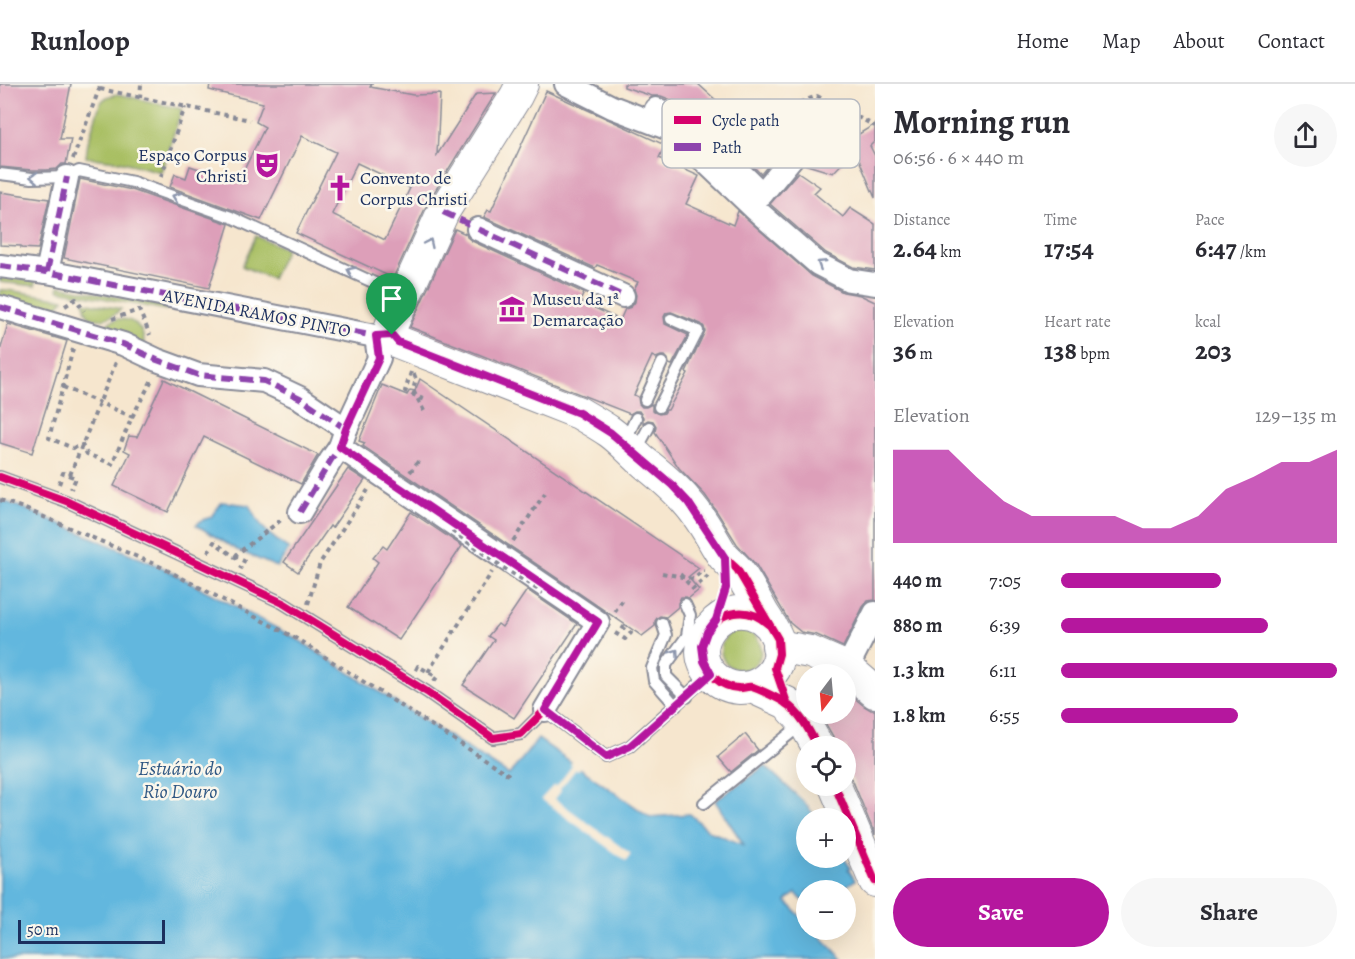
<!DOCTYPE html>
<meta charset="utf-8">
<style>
:root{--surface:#fff;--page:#f7f7f7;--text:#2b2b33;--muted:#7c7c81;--line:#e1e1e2;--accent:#b5179e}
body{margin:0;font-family:Alegreya,serif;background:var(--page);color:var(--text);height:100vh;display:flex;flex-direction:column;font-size:22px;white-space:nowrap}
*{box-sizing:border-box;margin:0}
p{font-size:20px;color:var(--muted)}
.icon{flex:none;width:33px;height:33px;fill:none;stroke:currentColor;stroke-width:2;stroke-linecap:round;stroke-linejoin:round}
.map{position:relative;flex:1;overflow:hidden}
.sheet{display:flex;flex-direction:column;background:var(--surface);width:480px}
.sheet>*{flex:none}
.needle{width:39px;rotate:196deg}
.buttons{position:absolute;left:796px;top:580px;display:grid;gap:12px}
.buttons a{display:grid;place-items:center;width:60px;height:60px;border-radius:50%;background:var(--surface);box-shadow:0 6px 24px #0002;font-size:30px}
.scale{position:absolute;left:18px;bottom:15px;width:147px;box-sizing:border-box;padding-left:6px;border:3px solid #1b2f5e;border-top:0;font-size:16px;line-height:21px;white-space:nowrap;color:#1b2f5e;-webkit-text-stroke:4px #fbf7ec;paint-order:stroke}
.pin{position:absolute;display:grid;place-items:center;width:51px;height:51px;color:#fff;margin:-62px -26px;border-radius:50% 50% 50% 0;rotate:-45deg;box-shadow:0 0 6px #0007}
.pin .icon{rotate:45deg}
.round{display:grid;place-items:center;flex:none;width:63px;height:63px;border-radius:32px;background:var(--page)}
.headline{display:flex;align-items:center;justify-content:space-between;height:102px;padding:0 18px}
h1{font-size:33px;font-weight:700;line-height:45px}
.stats{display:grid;grid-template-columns:repeat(3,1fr);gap:9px;height:102px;padding:6px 18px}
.stats div{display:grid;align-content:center}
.stats b{font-size:26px;font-weight:700}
.stats small{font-size:16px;font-weight:400}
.stats p{font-size:16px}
.chart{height:168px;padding:12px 18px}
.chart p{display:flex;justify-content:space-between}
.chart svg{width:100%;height:108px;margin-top:6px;fill:var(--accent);opacity:.7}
.cta{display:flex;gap:12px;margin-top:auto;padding:12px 18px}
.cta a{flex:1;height:69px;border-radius:36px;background:var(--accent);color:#fff;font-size:24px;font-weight:700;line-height:69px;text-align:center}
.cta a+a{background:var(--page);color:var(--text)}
ul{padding:0 18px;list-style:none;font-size:20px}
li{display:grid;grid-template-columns:96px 72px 1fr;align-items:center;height:45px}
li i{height:15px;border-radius:8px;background:var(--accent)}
header{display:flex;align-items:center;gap:36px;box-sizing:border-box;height:84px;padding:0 30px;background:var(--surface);border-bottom:2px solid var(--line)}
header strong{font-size:28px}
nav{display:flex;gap:33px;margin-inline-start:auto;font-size:21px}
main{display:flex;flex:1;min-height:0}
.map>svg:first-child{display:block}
.green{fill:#a9bf64;stroke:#627761;stroke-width:1.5}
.water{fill:#62b7de;stroke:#3e739e;stroke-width:1.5}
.pier{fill:#f6e6ce}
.building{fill:#dd9fb9;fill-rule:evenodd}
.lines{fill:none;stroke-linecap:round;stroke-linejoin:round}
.lane-casing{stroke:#888a96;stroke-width:14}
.street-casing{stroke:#888a96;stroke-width:26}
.secondary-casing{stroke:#888a96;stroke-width:34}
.path{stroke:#888a96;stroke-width:4;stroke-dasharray:4.5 4.5;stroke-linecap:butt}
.lane{stroke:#fff;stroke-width:10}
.street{stroke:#fff;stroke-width:22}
.secondary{stroke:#fff;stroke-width:32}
.path-bridge{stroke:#888a96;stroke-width:4;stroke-dasharray:4.5 4.5;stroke-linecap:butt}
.quiet{stroke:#8e44ad;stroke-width:6;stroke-dasharray:12 6;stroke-linecap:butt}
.cycleway-casing{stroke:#fbf7ec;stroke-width:11}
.cycleway{stroke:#d6006c;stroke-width:8}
.oneway{stroke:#8d97ae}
.route-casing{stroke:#fff;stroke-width:12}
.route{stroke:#b5179e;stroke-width:8}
.labels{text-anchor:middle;stroke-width:5;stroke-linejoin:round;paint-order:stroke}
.poi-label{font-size:18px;fill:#1b2f5e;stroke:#fbf7ec;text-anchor:start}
.street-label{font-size:18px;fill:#1b2f5e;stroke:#fbf7ec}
.water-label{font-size:20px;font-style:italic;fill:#305884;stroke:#fbf7ec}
.key{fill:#fbf7ec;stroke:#b8bbc1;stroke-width:1.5}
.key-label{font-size:16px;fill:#1b2f5e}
</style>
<header>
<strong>Runloop</strong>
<nav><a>Home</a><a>Map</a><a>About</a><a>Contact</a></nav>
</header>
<main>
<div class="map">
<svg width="875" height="875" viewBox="0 0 875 875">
<rect width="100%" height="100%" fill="#fbf7ec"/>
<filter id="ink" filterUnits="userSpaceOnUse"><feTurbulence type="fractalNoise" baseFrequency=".0167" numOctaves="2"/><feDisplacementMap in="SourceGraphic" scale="12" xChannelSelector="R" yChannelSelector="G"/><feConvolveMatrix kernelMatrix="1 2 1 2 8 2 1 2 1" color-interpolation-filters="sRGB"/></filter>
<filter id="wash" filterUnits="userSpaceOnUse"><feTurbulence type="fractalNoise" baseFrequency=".008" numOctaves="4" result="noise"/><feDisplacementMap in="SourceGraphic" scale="24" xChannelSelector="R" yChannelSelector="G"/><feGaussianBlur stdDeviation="1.35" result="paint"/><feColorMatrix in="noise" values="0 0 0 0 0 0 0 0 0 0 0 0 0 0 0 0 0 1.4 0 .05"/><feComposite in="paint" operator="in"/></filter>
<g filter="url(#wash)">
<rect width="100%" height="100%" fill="#f6e6ce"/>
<!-- green -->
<g class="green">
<path d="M 118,10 L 182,25 L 161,88 L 123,78 L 86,73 L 88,58 L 100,20 C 104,13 110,11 118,10 Z"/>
<polygon points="256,152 286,165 272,195 242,182"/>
<polygon points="0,193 36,197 35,202 0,198"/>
<polygon points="59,202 167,222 166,226 58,206"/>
<polygon points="0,206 7,206 64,215 58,222 45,228 0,214"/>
<path d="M 84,218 L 121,225 C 114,233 98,239 89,232 C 85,228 85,223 84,218 Z"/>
<path d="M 118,235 C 136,234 145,246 144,263 L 101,246 L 111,237 Z"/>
<circle cx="741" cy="566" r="20"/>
</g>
<!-- water -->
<g class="water">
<polygon points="0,416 23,424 161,483 297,555 509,691 538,655 650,733 690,730 709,747 744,761 715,717 765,682 805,719 817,735 807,735 807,774 844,774 851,784 848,785 855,796 839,807 807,807 807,822 796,809 786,817 807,839 807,846 814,846 843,875 0,875"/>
<path d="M 222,418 L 249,421 C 261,444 267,450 289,465 L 277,483 L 237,466 L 196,441 L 201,437 L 211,433 Z"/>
</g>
<!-- pier -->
<polygon class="pier" points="574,676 581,681 578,686 576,685 560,705 561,707 555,715 631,770 626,777 541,715 554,701 556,703 572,682 570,680"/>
<g id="blocks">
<!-- building -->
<g class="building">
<polygon points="0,0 71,0 60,55 71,55 66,80 62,80 57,85 47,86 32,86 0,83"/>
<path d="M 210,0 L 372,0 L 370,3 L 413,11 L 440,10 L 437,71 L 476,10 L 496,9 L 428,118 L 393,194 L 296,149 L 336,68 L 302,52 L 261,136 L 170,103 L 175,90 L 186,94 L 190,82 L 238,98 L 265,43 L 256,38 L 263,19 L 209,6 ZM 357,79 L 410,104 L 385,156 L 332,130 Z"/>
<polygon points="624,0 698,0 768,63 766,67 775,73 761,90 707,37 710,31 661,12 652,12 624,3"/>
<path d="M 546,7 L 665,61 L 659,74 L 699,92 L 686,120 L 733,141 L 738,127 L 812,192 L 843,208 L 860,211 L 875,218 L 875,516 L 868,517 L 863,523 L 843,563 L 817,551 L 801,548 L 790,539 L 756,481 L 737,460 L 717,428 L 705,411 L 679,384 L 655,348 L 656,342 L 653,337 L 648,336 L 643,339 L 643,333 L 639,327 L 635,327 L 630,330 L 410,243 L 455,145 L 466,150 L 467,153 L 472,157 L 584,209 L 580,217 L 620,236 L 625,225 L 631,223 L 635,218 L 636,211 L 634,205 L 638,198 L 597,181 L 595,184 L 484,133 L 488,126 L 491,127 ZM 671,228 L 701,240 L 704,243 L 705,247 L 686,288 L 688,289 L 668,326 L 666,326 L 664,329 L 659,330 L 652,327 L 652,320 L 646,323 L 642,323 L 639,320 L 638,313 L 634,311 L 652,272 L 656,274 L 661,272 L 665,272 L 668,275 L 669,280 L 672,281 L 688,251 L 665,240 L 664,233 L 666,229 Z"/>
<polygon points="834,25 859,50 875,40 875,57 870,62 875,72 875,114 855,66 833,89 804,80 810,73 812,68 812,63 820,55 811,45"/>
<polygon points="798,88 820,103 814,109 843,133 850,124 875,140 875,186 853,183 826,169 770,120"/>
<polygon points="80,95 132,106 229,140 209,204 64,174"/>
<polygon points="0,108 49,115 38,165 21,164 21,162 0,161"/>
<polygon points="8,240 67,257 32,369 0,359 0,267"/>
<polygon points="164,295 318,371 301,400 204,353 168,428 114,402 130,369 124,366 129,352 137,353"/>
<polygon points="420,295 699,484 688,493 699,506 689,514 685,513 681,513 678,519 678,523 666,533 660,532 657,534 655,537 655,542 642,552 363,362 365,359 359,357 382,301 407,311 410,306 415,307"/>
<polygon points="348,385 365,396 332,444 330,442 298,488 284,478"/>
<polygon points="411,428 462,462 399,556 348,523 378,478 373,474 383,462 387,465"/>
<polygon points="527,506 577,540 514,634 463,601 494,556 488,552 498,540 502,543"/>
<polygon points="846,607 864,622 871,626 875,626 875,751 852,695 846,688 846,663 836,663 834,654 820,630 846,630"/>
<polygon points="745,650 758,666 731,688 718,673"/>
</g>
</g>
</g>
<g filter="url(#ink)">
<use href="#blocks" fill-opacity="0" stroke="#888a96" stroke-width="1.5"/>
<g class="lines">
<!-- lane casing -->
<g class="lane-casing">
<g id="lane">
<polyline points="0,90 32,94 67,93 79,87 133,98 231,133 403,212"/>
<polyline points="645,316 662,279"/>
<polyline points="659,323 698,247 671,235"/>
<polyline points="625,357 636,334"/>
<polyline points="636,367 649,343"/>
<polyline points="0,393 66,417 283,519 427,608 493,654 521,650 545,626 606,673 630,662 708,592"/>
<polyline points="685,520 690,531 687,552 666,581 666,592 687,613"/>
<polyline points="662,539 666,551 652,584 654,597 676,622"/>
<polyline points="704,719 802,640"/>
</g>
</g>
<!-- street casing -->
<g class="street-casing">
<g id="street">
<polyline points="566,0 612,23 672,46 756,126 818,180 849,196 875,200"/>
<polyline points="656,25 687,37 762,110 799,65"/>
<polyline points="478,145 623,212"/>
<polyline points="0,182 47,188 380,253 390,251"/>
<polyline points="47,188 67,93"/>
<polyline points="0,223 123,260 157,276 198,291 264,297 300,314 346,345"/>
<polyline points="376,252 379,274 346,345 340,363 598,538 545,626"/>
<polyline points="300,428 331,376 340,363"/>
<polyline points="847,584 875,529"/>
</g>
</g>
<!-- secondary casing -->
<g class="secondary-casing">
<g id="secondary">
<path d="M 522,0 L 516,12 L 443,128 L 391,242 L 392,251 L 398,258 L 579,329 C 589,335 600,341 610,348 C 621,356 630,366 640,375 C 657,389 674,402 687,418 C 698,430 707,445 715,459 C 718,464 721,470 725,474 C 729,479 734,482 738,487 C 747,499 754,513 761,526 C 766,535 773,544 777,554 C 791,591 743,622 713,592 C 682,562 723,511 760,533 C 764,535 767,539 771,542"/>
<polyline points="778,562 810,568 847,584 875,608"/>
<polyline points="752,603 787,619 804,638 818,663"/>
<polyline points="835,702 875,797"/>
</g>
</g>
<!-- path -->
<g class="path">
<polyline points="100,5 250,36"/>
<polyline points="140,14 141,0"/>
<polyline points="800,46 801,18 817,12 875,42"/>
<polyline points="73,75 101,0"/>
<polyline points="161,93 185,23"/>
<polyline points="65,222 76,215 84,227"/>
<polyline points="112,235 139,226 150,251"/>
<polyline points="73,265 49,354 73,364 82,361 87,370 112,380 132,333 153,294"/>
<polyline points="411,288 405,307 425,316"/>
<polyline points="414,290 416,295 413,306 424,327"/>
<polyline points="63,303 135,334"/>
<polyline points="410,388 420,375"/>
<polyline points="70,391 116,278"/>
<polyline points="59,400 63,389 76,394 71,405"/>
<polyline points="0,416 23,424 161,483 297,555 509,691"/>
<polyline points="513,457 545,409"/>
<polyline points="208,468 214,458 235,473 244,477 240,485"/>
<polyline points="235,473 237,470 281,436"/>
<polyline points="662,489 693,495 702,487 705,487"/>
<polyline points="680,490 693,505 708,492"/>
<polyline points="308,520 320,479 368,406"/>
<polyline points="615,528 624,514"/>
<polyline points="615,549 625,555 631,549 618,540"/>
<polyline points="416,586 418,582 437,593 434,597"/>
<polyline points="428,588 492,488"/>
</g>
<!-- lane -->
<use href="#lane" class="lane"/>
<!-- street -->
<use href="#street" class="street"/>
<!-- secondary -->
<use href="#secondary" class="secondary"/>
<!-- path-bridge -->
<g class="path-bridge">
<polyline points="452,447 498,480 543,509"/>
<polyline points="498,480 510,462"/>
</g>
<!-- quiet -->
<g class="quiet">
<polyline points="443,128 469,140"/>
<polyline points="478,145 623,212"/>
<polyline points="0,182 47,188 380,253 383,253"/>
<polyline points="47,188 67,93"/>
<polyline points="0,223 123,260 157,276 198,291 264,297 300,314 346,345"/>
<polyline points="376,252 379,274 346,345 340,363 598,538 545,626"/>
<polyline points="300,428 331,376 340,363"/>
</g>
<!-- cycleway casing -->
<g class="cycleway-casing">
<g id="cycleway">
<polyline points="392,251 398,258 579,329 611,349 672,401 688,418 702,437 725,474 737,485 778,555 779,570 775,584 787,619"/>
<polyline points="0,393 66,417 283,519 427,608 493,654 521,650 545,626 606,673 630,662 711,590"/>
<path d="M 768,540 C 758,531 748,527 735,529 C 724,530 714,537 708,546 C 703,553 702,563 703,572 C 705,589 721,603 738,604 C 742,605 747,602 752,603 C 757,604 780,615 785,619 C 800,628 810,648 818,663"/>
<polyline points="835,702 875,797"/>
</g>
</g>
<!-- cycleway -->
<use href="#cycleway" class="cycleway"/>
</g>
<!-- one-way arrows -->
<defs><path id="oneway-chevron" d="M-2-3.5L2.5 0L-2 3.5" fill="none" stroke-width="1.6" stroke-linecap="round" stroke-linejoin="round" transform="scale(1.5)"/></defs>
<g class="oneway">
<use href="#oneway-chevron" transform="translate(34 93) rotate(-177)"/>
<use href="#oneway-chevron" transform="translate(176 113) rotate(-160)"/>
<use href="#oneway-chevron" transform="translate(429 159) rotate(-65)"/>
<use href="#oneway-chevron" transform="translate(821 180) rotate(-148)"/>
<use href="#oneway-chevron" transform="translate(351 187) rotate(-155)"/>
<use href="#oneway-chevron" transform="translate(675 569) rotate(-55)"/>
</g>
</g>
<g class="lines" filter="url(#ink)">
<!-- route casing -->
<g class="route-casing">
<polygon id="route" points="392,251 398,258 579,329 611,349 672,401 688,418 725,474 726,504 716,536 707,548 702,562 704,577 711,590 630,662 606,673 545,626 598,538 340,363 346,345 379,274 376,252"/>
</g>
<!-- route -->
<use href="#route" class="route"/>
</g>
<!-- icons -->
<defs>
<g id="theatre-bare" transform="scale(2.07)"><path d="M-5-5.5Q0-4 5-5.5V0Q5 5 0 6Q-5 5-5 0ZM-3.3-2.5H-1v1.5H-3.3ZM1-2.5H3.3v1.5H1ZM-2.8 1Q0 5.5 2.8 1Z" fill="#b5179e" stroke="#fbf7ec" stroke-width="2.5" paint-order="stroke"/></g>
<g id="church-bare" transform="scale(2.07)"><path d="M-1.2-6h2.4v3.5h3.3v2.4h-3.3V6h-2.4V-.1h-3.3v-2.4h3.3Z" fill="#b5179e" stroke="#fbf7ec" stroke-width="2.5" paint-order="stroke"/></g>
<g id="museum-bare" transform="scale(2.07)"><path d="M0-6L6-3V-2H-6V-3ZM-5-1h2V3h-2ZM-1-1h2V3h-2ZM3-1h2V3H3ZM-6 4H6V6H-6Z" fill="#b5179e" stroke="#fbf7ec" stroke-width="2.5" paint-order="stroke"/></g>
</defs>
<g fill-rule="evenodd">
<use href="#theatre-bare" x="267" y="81"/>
<use href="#church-bare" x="340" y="104"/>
<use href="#museum-bare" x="512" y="225"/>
</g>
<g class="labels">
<!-- poi labels -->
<g class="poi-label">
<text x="247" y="77" text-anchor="end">Espaço Corpus<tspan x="247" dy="21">Christi</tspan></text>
<text x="360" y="100">Convento de<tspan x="360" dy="21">Corpus Christi</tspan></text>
<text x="532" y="221">Museu da 1ª<tspan x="532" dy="21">Demarcação</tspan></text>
</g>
<!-- street labels -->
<g class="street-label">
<text transform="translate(257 229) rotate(11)" y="6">AVENIDA RAMOS PINTO</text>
</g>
<!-- water labels -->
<g class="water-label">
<text x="180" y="691">Estuário do<tspan x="180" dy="23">Rio Douro</tspan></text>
</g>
</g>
<!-- legend -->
<rect x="662" y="15" width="198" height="69" rx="9" class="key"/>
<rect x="674" y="32" width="27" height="8" fill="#d6006c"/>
<rect x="674" y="59" width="27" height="8" fill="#8e44ad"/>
<g class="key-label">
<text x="712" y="42">Cycle path</text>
<text x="712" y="69">Path</text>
</g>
</svg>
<div class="buttons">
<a><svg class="needle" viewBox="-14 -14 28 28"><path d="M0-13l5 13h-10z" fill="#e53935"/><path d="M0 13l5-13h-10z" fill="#7c7c81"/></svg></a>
<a><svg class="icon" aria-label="locate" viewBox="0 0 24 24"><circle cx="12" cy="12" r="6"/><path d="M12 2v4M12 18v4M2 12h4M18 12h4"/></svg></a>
<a>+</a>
<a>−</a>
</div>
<div class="scale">50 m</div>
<div class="pin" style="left:392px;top:251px;background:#1e9e55"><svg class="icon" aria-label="arrive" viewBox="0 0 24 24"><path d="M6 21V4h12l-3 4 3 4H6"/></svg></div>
</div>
<section class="sheet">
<div class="headline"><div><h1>Morning run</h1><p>06:56 · 6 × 440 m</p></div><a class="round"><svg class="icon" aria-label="share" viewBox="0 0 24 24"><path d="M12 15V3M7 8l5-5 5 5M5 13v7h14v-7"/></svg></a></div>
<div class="stats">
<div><p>Distance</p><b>2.64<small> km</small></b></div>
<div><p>Time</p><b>17:54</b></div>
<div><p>Pace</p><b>6:47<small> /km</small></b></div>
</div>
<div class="stats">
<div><p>Elevation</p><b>36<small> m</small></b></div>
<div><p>Heart rate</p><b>138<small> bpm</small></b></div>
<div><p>kcal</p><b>203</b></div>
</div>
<div class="chart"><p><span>Elevation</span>129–135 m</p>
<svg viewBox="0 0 160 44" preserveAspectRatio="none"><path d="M0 44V6L10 6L20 6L30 17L40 27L50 33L60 33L70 33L80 33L90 38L100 38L110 33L120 22L130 17L140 11L150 11L160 6V44z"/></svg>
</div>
<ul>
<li><b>440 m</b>7:05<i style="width:58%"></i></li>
<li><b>880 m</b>6:39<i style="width:75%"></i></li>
<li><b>1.3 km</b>6:11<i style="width:100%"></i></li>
<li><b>1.8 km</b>6:55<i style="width:64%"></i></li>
</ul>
<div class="cta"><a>Save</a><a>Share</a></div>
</section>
</main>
